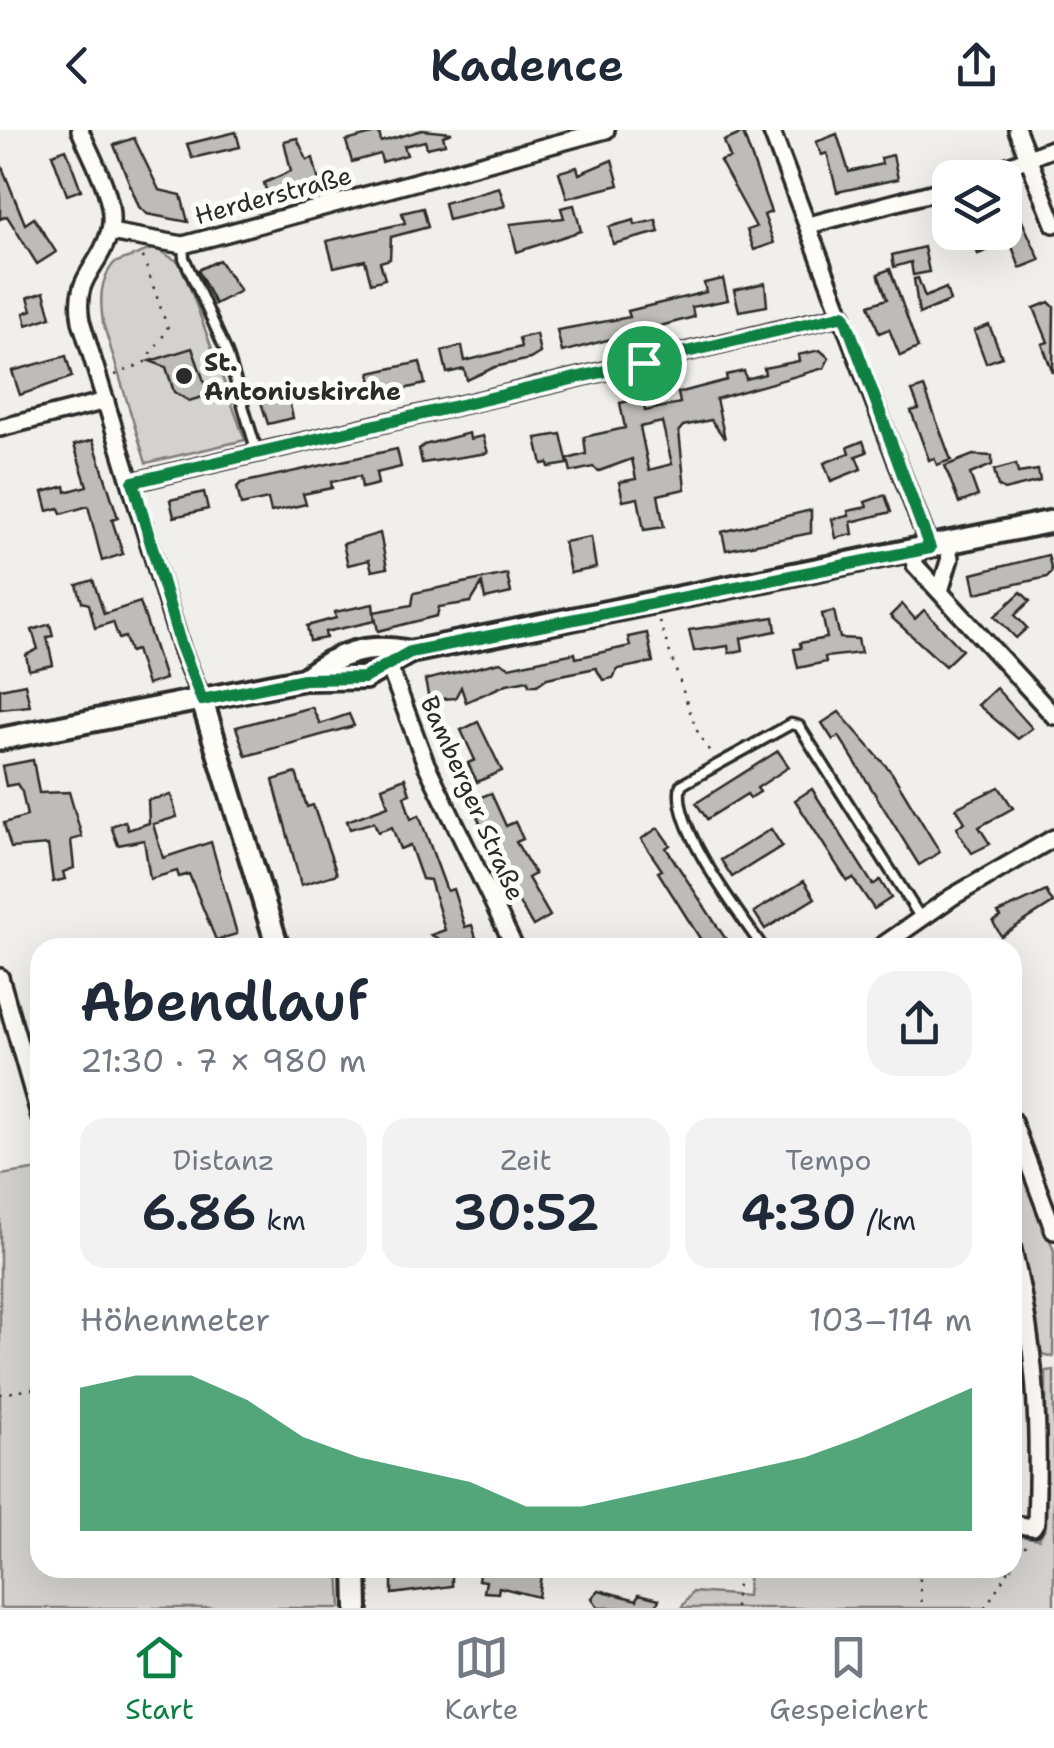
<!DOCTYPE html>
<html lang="de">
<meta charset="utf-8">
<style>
:root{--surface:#fff;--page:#f2f2f3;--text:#1f2937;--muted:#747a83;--line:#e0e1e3;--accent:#0b8043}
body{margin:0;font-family:"Shantell Sans",sans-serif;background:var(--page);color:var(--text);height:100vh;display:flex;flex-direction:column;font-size:38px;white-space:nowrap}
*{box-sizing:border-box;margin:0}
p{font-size:32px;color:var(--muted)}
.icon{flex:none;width:55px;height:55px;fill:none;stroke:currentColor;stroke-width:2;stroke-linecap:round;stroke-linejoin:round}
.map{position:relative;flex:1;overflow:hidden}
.drawer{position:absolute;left:30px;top:808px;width:992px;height:640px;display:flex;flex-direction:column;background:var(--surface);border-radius:30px;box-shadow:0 10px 40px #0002}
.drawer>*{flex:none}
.tools{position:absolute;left:932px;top:30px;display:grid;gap:20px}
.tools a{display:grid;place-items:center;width:90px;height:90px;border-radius:20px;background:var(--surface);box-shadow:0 10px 40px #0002;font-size:50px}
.pin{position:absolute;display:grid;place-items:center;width:85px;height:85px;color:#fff;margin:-42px;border:5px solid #fff;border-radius:50%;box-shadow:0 2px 10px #0007}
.round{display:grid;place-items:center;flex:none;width:105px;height:105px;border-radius:30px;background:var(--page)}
.overview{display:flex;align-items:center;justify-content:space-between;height:170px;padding:0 50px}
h1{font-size:55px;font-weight:600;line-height:75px}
.metrics{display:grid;grid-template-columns:repeat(3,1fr);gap:15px;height:170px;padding:10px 50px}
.metrics div{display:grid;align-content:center;border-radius:25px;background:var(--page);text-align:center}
.metrics b{font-size:50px;font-weight:600}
.metrics small{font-size:28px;font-weight:400}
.metrics p{font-size:28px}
.chart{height:280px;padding:20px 50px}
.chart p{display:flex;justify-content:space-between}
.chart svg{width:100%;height:180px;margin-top:10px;fill:var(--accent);opacity:.7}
header{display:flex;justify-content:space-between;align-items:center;height:130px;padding:0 50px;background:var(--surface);font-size:45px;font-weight:600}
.tab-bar{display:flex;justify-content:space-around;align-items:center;height:140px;border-top:2px solid var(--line);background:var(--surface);font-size:28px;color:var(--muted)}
.tab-bar a{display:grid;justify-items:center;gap:5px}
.tab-bar .active{color:var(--accent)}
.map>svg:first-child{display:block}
.green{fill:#d3d2cf;stroke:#7f7e7d;stroke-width:2.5}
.building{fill:#bdbcb8;stroke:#2b2b2b;stroke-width:2.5;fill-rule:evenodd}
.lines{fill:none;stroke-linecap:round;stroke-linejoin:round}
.lane-casing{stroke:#2b2b2b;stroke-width:15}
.street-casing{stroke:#2b2b2b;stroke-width:22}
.secondary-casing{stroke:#2b2b2b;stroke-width:28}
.path{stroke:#2b2b2b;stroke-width:2.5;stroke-dasharray:2.5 8;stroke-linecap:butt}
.lane{stroke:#fdfcf7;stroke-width:8}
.street{stroke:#fdfcf7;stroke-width:15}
.secondary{stroke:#fdfcf7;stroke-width:20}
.route-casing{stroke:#fff;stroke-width:20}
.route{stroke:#0b8043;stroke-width:12}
.poi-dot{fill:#2b2b2b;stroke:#fdfcf7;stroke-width:4}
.labels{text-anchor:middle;stroke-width:10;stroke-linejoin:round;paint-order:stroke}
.street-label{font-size:25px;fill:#2b2b2b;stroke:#fdfcf7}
.poi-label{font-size:25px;font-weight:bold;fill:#2b2b2b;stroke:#fdfcf7;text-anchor:start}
</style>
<header><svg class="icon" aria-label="back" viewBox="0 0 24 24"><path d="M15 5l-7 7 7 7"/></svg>Kadence<svg class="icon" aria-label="share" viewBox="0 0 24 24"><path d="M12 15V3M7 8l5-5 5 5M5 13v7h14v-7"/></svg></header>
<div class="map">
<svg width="1054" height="1478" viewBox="0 0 1054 1478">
<rect width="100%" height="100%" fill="#f0efeb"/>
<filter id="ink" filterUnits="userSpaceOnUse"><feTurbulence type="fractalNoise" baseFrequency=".01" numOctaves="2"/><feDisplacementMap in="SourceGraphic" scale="20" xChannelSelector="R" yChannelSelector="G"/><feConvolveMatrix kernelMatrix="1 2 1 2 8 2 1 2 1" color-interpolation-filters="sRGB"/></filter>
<g filter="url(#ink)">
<!-- green -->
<g class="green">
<path d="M 154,118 L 179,132 L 185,144 L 245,310 L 146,333 L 103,193 C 100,171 99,151 114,133 Z"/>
<polygon points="1012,1005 1054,1121 1053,1227 1042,1224 1013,1097"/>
<polygon points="40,1039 40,1438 339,1438 341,1478 0,1478 0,1045"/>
<polygon points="1054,1240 1054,1478 681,1478 693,1462 747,1466 749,1438 1012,1438 1013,1405 1039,1409 1046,1396 1046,1241"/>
</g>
<!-- building -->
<g class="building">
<polygon points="422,0 452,3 443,6 445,14 427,18 425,11 404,16 407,25 382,32 380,24 352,32 346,11 379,2 381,12"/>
<polygon points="236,2 240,17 192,28 187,14"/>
<polygon points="743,3 771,82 764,85 774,113 754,120 747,100 756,97 720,31 730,28 724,11"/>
<polygon points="837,4 849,42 882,34 881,28 893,25 898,49 837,62 827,23 822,25 816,12"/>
<polygon points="134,8 159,60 181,65 188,92 147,84 139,77 114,15"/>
<polygon points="297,8 307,30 313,28 319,52 267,64 264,53 291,41 284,11"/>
<polygon points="66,19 81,60 67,65 52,24"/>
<polygon points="612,30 619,55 567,68 559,42 577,37 579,44"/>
<polygon points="0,32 25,94 34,88 56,122 37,134 7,86 0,89"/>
<polygon points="1005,54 1040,130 1020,138 1010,111 978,124 969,102 1005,102"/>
<polygon points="499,57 505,76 448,90 444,73"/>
<polygon points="574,75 581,101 517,122 510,94 564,88 561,78"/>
<polygon points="423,78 428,97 391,107 390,129 380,132 385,149 371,153 365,130 334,137 327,111 405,93 402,83"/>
<polygon points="634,90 635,95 656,90 659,102 613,114 609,97"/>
<polygon points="924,117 929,142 913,145 911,132 894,137 892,125"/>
<polygon points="219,130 240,161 215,174 198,140"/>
<polygon points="890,139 918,218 900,226 889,199 879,203 869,175 887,169 878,144"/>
<polygon points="918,148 925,167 946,158 950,171 919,184 914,149"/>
<polygon points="723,149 728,170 692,177 694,187 562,222 557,200 630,187 628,181 706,162 704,153"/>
<polygon points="765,153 767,176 739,181 734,160"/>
<polygon points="44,162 51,187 27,195 24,183 32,180 28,167"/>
<polygon points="1049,172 1054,177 1053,243 1042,214 1048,212 1034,178"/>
<polygon points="989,195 1002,227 986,233 974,201"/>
<polygon points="536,204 540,223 530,229 495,237 467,250 464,239 447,243 442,221 462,216 465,231 521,217 519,208"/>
<polygon points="192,218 209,265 189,271 174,262 166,237 150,231"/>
<path d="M 820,220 L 829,228 L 824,238 L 716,269 L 725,309 L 711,290 L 683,296 L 679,301 L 685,359 L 658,365 L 664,397 L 644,400 L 638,368 L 623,371 L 619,352 L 636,349 L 632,329 L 599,341 L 593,337 L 571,342 L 568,329 L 586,324 L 584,307 L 625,298 L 620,273 L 643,268 L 645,281 L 680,273 L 678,263 L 727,250 L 726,245 L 744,241 L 746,249 L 765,244 L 764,238 L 799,231 L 798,225 ZM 662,292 L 672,334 L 649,340 L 640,297 Z"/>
<polygon points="66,226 72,247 20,265 12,241"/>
<polygon points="420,232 425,254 374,266 370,243"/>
<polygon points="924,257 951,330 937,335 934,328 929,330 911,281 919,279 912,261"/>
<polygon points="269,261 270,266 287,262 293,288 268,294 258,263"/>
<polygon points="469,303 470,309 483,306 488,323 422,333 419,319 424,315"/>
<polygon points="561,304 568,334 549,337 548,333 542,334 536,308"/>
<polygon points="93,310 118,388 112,390 123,424 102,431 88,376 61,384 59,378 48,381 43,362 65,356 66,362 87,356 74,315"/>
<polygon points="863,311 867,322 856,326 861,339 831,351 824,333 850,323 848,317"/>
<polygon points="397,319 401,337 376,343 378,354 362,358 360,346 331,352 332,358 303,364 306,374 271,382 268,369 241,375 237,357 241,353"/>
<polygon points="973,325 992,326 992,335 970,344 978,366 959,373 945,336"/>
<polygon points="1016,334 1018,343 1038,340 1040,351 1004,360 998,356 994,340"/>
<polygon points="204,362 208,379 174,387 170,370"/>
<polygon points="885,365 891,382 851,392 853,404 836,408 832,389 849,386 848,381 867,377 865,372"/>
<polygon points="811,380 811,403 726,420 722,402"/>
<polygon points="380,403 387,438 372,441 369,430 348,435 343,414"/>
<polygon points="591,407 596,438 570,443 564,412"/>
<polygon points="1048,425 1052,441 1047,447 976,463 972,444"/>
<polygon points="507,444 511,463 485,469 482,454 471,472 439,477 437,486 378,501 374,482 412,475 414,463"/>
<polygon points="93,450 104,484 140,472 165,549 147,555 136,520 130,522 125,507 119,509 113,492 95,498 89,474 82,472 77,455"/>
<polygon points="1021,462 1030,471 1015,485 1027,498 1016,508 995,486"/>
<polygon points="373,474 375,491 325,502 326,508 310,511 307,496 336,488 335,482"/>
<polygon points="902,474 915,489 924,480 962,520 945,536 890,486"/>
<polygon points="834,481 840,508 858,509 861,523 825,527 826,532 798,538 794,519 801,518 800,513 827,508 822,484"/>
<polygon points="774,487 776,501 741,508 743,520 729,523 728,516 694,521 689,500"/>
<polygon points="50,494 53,506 47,507 53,535 29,540 26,525 38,519 32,500"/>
<polygon points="647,503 653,532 618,539 613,548 603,550 596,538 547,548 537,555 529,555 528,550 507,554 466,572 461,557 455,568 429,570 425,550 500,532 509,537 575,523 576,528 630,516 628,507"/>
<polygon points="25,554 30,576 0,579 0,559"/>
<polygon points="996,558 1032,598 1018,609 978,575"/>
<polygon points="312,577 320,594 349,584 354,596 246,626 236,597"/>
<polygon points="839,582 892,643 940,722 919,735 839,606 833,610 822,593"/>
<polygon points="478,592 502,641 477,652 468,633 475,630 461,600"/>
<polygon points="778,621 789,637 757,658 760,662 750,668 747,664 707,689 696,673"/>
<polygon points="33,630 39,663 69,662 82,707 71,710 74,738 63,742 65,749 53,752 48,715 11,718 5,698 4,693 27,686 22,662 17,654 6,656 2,636"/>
<polygon points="296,643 307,677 313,675 337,744 301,755 273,650"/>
<polygon points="405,648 410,664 404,666 411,689 419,685 447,761 453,759 465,797 472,795 476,808 461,813 463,818 446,818 443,811 431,805 445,800 430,750 422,749 410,715 400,719 392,697 378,702 374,692 350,699 347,691 388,676 382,657"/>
<polygon points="999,657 1013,678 979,697 990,714 972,723 959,704 957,697 965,692 956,678"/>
<polygon points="812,659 873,755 880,750 891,768 874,779 853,748 847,751 795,670"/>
<polygon points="491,663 506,696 515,692 523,709 516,712 535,744 528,748 550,786 533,796 498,738 471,671"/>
<polygon points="171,665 177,687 153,694 163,728 211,712 237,804 216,810 189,744 179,747 177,741 150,749 144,710 118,715 111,696 125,691 128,700 149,693 148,670"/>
<polygon points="658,698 670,715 666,718 729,814 722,818 706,818 658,742 662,740 641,709"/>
<polygon points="771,699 782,716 732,747 721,730"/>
<polygon points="804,751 815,768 765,799 754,782"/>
<polygon points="1046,761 1053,773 1001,806 993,792 1001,787 998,783"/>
<polygon points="480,1438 541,1445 538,1467 499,1457 498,1463 484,1462 486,1451 478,1450"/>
<polygon points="440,1440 452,1440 452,1456 392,1464 392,1443 440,1446"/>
<polygon points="599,1460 637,1470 639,1464 659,1469 656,1478 598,1478 592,1468"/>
</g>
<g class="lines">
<!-- lane casing -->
<g class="lane-casing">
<g id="lane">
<polyline points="183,115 184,128 227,223 257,322"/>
<path d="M 763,818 C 740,784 670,695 681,655 L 791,594 L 799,596 L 920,787"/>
</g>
</g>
<!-- street casing -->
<g class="street-casing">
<g id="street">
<path d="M 80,0 C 92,29 119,73 109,104 C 98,141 73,146 81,191 L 182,521 L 202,570"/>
<polyline points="771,0 930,418"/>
<polyline points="1017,0 1054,94"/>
<polyline points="978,48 1054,18"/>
<polyline points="809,95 950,58"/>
<polyline points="110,102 183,115 606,0"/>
<polyline points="0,298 106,271"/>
<polyline points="133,352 843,185"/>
<polyline points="912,422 915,435 1054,586"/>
<polyline points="940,461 950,428 947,415"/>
<polyline points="389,536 426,634 515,818"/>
<polyline points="879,818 952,767 1054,708"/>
<polyline points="0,847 40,987"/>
<polyline points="1012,990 1054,1101"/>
<path d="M 1012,1116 C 1036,1216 1040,1289 1036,1392 L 1033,1397 L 1012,1394"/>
</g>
</g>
<!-- secondary casing -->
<g class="secondary-casing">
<g id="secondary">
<path d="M 304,549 C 336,523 369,513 410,522 L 1054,391"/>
<polyline points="202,570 278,818"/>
<polyline points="0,609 304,549 365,548 410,522"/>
<polyline points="356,1438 357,1478"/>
</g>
</g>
<!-- path -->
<g class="path">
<polyline points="115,245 144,233 168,199 142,124"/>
<polyline points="659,491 696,599 713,627"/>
<polyline points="0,1264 40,1258"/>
<polyline points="1012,1434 1029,1411"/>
<polyline points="919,1438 922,1478"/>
<polyline points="735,1478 738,1438"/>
<polyline points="985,1478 1010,1438"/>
</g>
<!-- lane -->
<use href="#lane" class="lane"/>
<!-- street -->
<use href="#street" class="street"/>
<!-- secondary -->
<use href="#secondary" class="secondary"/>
</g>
</g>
<g class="lines" filter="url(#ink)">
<!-- route casing -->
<g class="route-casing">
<polygon id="route" points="844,185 930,418 410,522 364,548 304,549 202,570 180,513 133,352"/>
</g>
<!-- route -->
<use href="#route" class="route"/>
</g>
<!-- markers -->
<circle class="poi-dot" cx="184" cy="246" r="10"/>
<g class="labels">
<!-- street labels -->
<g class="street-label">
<text transform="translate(273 65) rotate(-15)" y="9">Herderstraße</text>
<text transform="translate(473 668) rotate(66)" y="9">Bamberger Straße</text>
</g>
<!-- poi labels -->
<g class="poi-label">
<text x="204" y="241">St.<tspan x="204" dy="29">Antoniuskirche</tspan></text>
</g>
</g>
</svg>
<div class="tools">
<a><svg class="icon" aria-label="layers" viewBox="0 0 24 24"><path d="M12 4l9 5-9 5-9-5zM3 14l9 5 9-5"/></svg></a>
</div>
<div class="pin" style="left:644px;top:233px;background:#1e9e55"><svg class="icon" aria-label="arrive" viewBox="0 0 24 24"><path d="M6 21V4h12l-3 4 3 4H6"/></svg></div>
<section class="drawer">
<div class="overview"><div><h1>Abendlauf</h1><p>21:30 · 7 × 980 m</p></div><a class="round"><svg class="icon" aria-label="share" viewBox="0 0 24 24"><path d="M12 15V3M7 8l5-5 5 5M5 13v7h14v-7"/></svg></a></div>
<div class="metrics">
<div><p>Distanz</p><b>6.86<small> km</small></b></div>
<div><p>Zeit</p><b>30:52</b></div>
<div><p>Tempo</p><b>4:30<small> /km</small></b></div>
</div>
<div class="chart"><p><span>Höhenmeter</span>103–114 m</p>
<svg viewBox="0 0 160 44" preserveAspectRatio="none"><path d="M0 44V9L10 6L20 6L30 12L40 21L50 26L60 29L70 32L80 38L90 38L100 35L110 32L120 29L130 26L140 21L150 15L160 9V44z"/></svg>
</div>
</section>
</div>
<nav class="tab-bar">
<a class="active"><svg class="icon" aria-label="home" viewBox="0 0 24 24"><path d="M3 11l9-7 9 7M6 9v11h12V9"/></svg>Start</a>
<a><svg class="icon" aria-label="map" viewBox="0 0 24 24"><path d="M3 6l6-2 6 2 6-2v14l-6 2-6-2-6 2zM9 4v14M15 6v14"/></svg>Karte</a>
<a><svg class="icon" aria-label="saved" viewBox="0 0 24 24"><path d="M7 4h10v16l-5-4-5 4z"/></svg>Gespeichert</a>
</nav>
